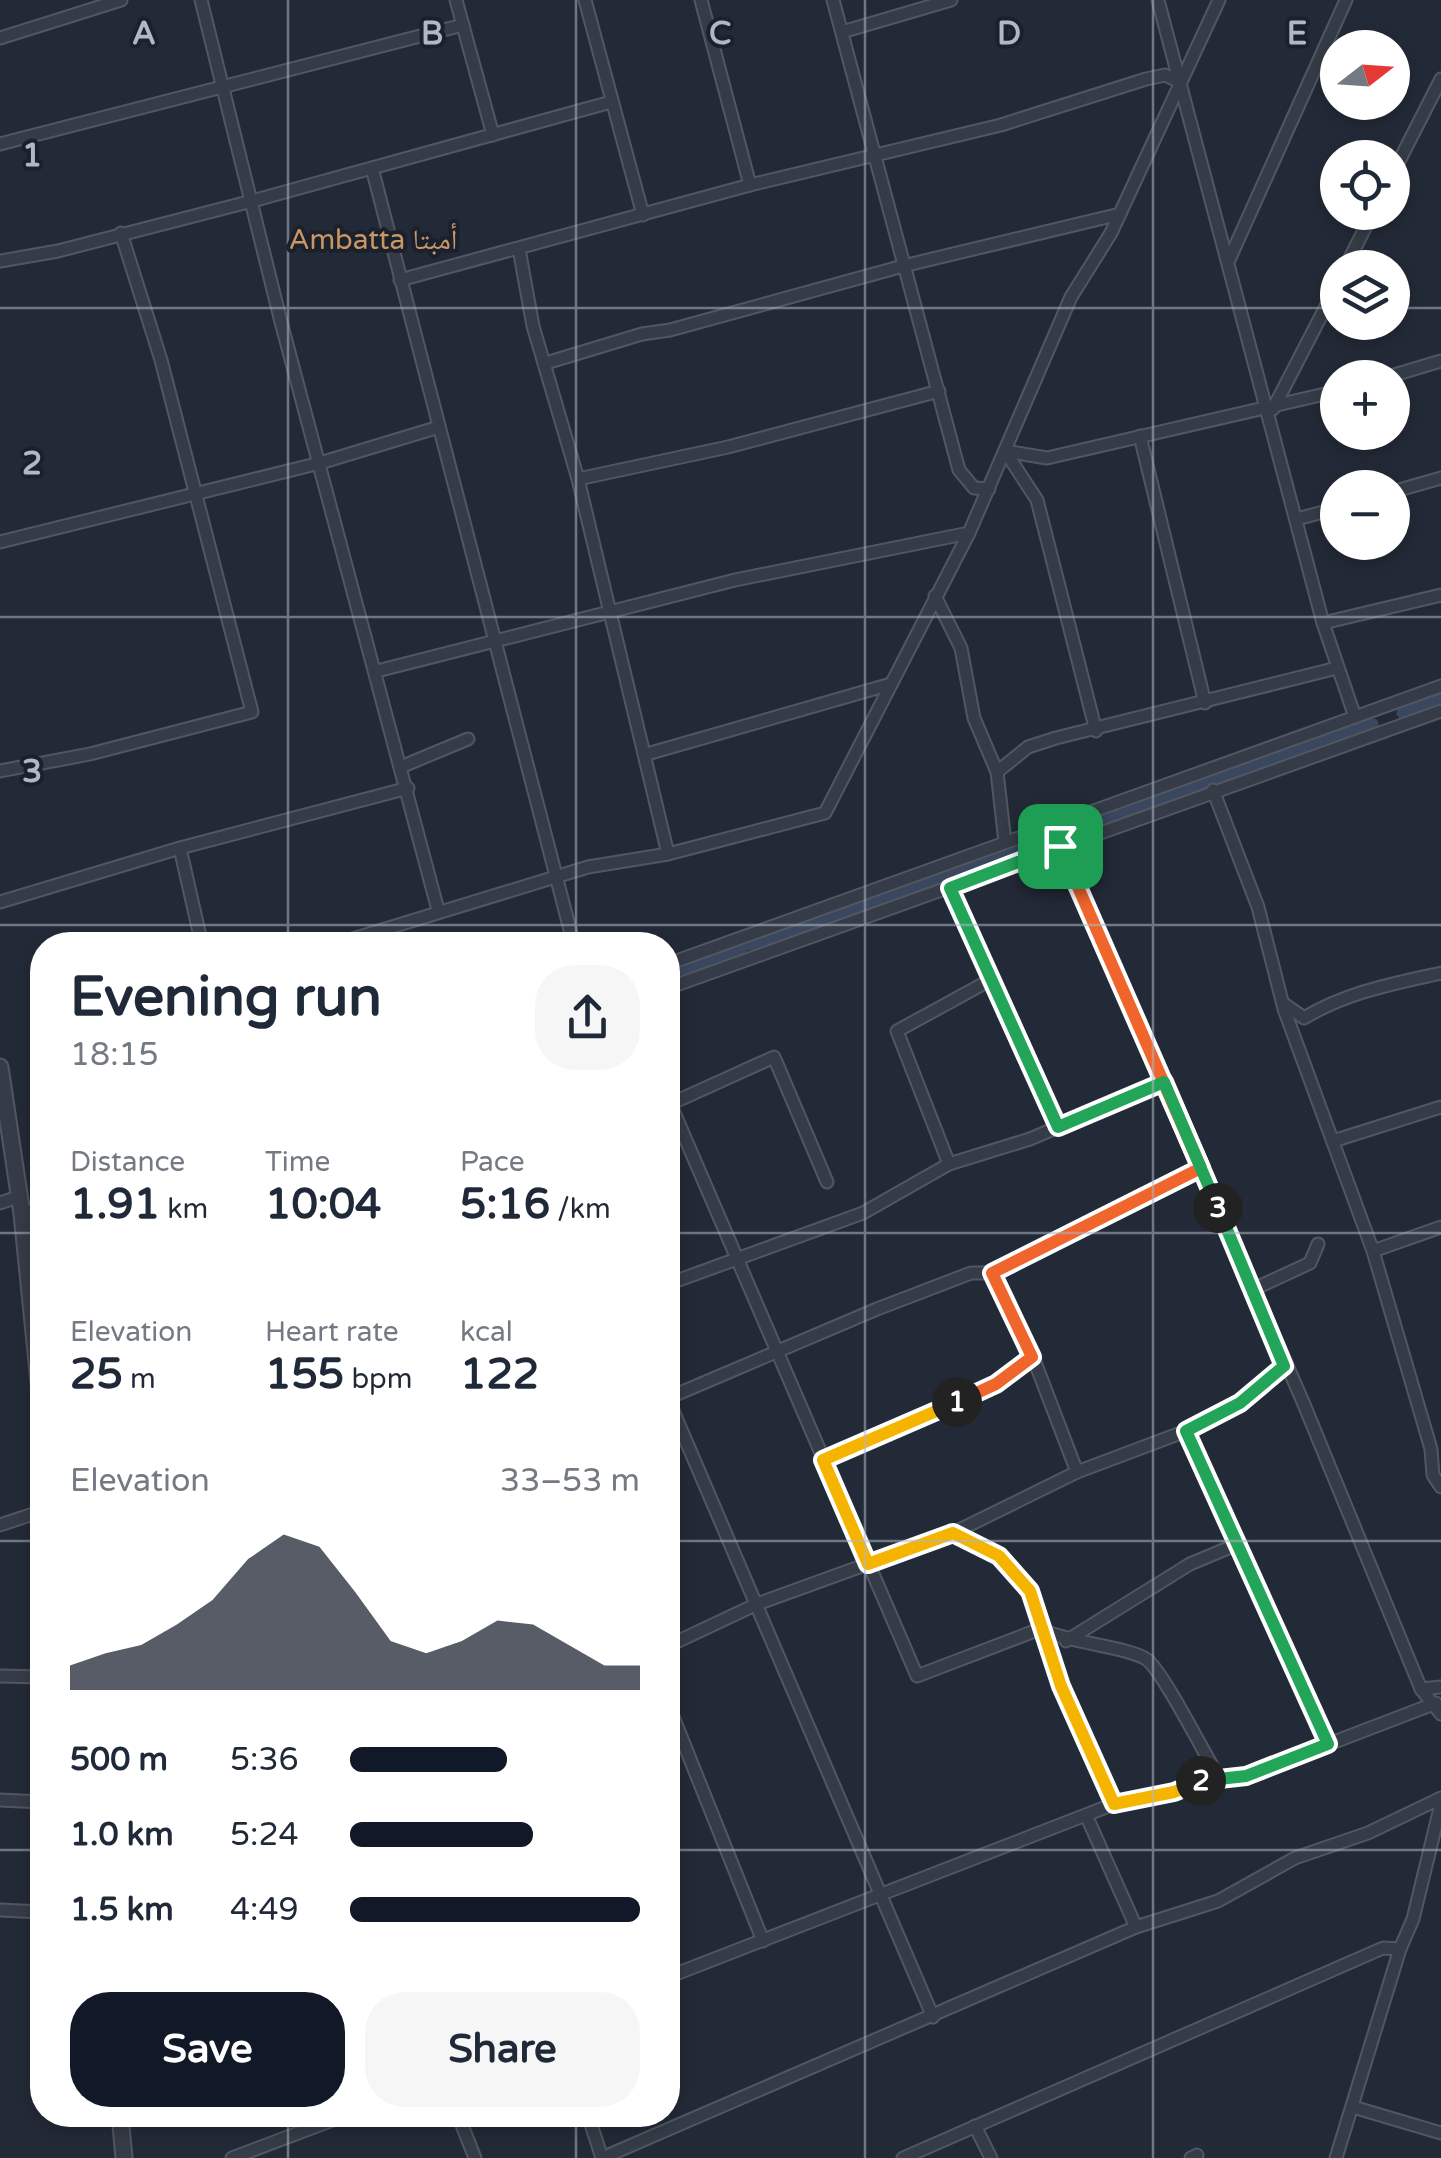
<!DOCTYPE html>
<meta charset="utf-8">
<style>
:root{--surface:#fff;--page:#f6f6f7;--text:#1f2937;--muted:#747a83;--accent:#111827}
body{margin:0;font-family:"Varela Round","Noto Naskh Arabic",sans-serif;background:var(--page);color:var(--text);height:100vh;display:flex;flex-direction:column;font-size:38px;white-space:nowrap}
*{box-sizing:border-box;margin:0}
p{font-size:32px;color:var(--muted)}
.icon{flex:none;width:55px;height:55px;fill:none;stroke:currentColor;stroke-width:2;stroke-linecap:round;stroke-linejoin:round}
.map{position:relative;flex:1;overflow:hidden}
.sheet{position:absolute;left:30px;top:932px;width:650px;height:1195px;display:flex;flex-direction:column;background:var(--surface);border-radius:40px;box-shadow:0 5px 15px #0003}
.sheet>*{flex:none}
.needle{width:65px;rotate:73deg}
.controls{position:absolute;left:1320px;top:30px;display:grid;gap:20px}
.controls a{display:grid;place-items:center;width:90px;height:90px;border-radius:50%;background:var(--surface);box-shadow:0 5px 15px #0003;font-size:50px}
.pin{position:absolute;display:grid;place-items:center;width:85px;height:85px;color:#fff;margin:-42px;border-radius:20px;box-shadow:0 5px 15px #0006}
.km{position:absolute;width:50px;height:50px;margin:-25px;border-radius:50%;background:#222;color:#fff;font-size:28px;line-height:50px;text-align:center}
.round{display:grid;place-items:center;flex:none;width:105px;height:105px;border-radius:40px;background:var(--page)}
.overview{display:flex;align-items:center;justify-content:space-between;height:170px;padding:0 40px}
h1{font-size:55px;font-weight:700;line-height:75px}
.stats{display:grid;grid-template-columns:repeat(3,1fr);gap:15px;height:170px;padding:10px 40px}
.stats div{display:grid;align-content:center}
.stats b{font-size:42px;font-weight:700}
.stats small{font-size:28px;font-weight:400}
.stats p{font-size:28px}
.chart{height:280px;padding:20px 40px}
.chart p{display:flex;justify-content:space-between}
.chart svg{width:100%;height:180px;margin-top:10px;fill:var(--accent);opacity:.7}
.primary-button{display:flex;gap:20px;margin-top:auto;padding:20px 40px}
.primary-button a{flex:1;height:115px;border-radius:40px;background:var(--accent);color:#fff;font-size:40px;font-weight:700;line-height:115px;text-align:center}
.primary-button a+a{background:var(--page);color:var(--text)}
ul{padding:0 40px;list-style:none;font-size:32px}
li{display:grid;grid-template-columns:160px 120px 1fr;align-items:center;height:75px}
li i{height:25px;border-radius:12px;background:var(--accent)}
.map>svg:first-child{display:block}
.lines{fill:none;stroke-linecap:round;stroke-linejoin:round}
.canal{stroke:#39475f;stroke-width:11}
.minor-casing{stroke:#515762;stroke-width:15}
.tertiary-casing{stroke:#515762;stroke-width:19}
.minor{stroke:#363c47;stroke-width:11}
.tertiary{stroke:#363c47;stroke-width:15}
.split-1-casing{stroke:#fff;stroke-width:20}
.split-2-casing{stroke:#fff;stroke-width:20}
.split-3-casing{stroke:#fff;stroke-width:20}
.split-4-casing{stroke:#fff;stroke-width:20}
.split-1{stroke:#f0652b;stroke-width:12}
.split-2{stroke:#f5b400;stroke-width:12}
.split-3{stroke:#22a559;stroke-width:12}
.split-4{stroke:#22a559;stroke-width:12}
.grid{fill:none;stroke:#b1b7c4;stroke-width:2.5;stroke-opacity:0.55}
.labels{text-anchor:middle;stroke-width:8;stroke-linejoin:round;paint-order:stroke}
.neighbourhood-label{font-size:28px;fill:#ca9665;stroke:#1b212c}
.grid-label{font-size:32px;text-anchor:middle;font-weight:bold;fill:#b1b7c4;stroke:#1b212c;stroke-width:8;stroke-linejoin:round;paint-order:stroke}
</style>
<div class="map">
<svg width="1441" height="2158" viewBox="0 0 1441 2158">
<rect width="100%" height="100%" fill="#232a37"/>
<g class="lines">
<!-- canal -->
<g class="canal">
<polyline points="1402,713 1441,699"/>
<polyline points="751,945 1373,724"/>
<polyline points="668,975 743,948"/>
</g>
<!-- minor casing -->
<g class="minor-casing">
<g id="minor">
<polyline points="201,0 281,322 438,910"/>
<polyline points="456,0 493,135"/>
<polyline points="585,0 643,215"/>
<polyline points="701,0 750,185"/>
<polyline points="833,0 959,470 974,488 989,489"/>
<polyline points="1158,0 1323,623 1355,717"/>
<polyline points="842,32 951,0"/>
<polyline points="0,38 121,0"/>
<polyline points="0,144 463,25"/>
<polyline points="372,168 574,945"/>
<polyline points="1392,175 1441,79"/>
<polyline points="519,249 533,326 578,479 668,854"/>
<polyline points="1229,260 1346,0"/>
<polyline points="0,261 58,251 252,201 611,102"/>
<polyline points="1345,268 1373,212"/>
<polyline points="400,280 750,185 1001,125 1146,79 1165,75 1180,82"/>
<polyline points="546,363 642,334 670,330 903,266 1120,214"/>
<polyline points="1384,378 1441,361"/>
<polyline points="1273,409 1338,283"/>
<polyline points="1140,436 1205,703"/>
<polyline points="1005,451 1047,458 1338,391"/>
<polyline points="1005,451 1037,500 1096,731"/>
<polyline points="578,479 728,447 939,391"/>
<polyline points="1392,492 1441,478"/>
<polyline points="1297,519 1338,508"/>
<polyline points="0,542 320,463 439,427"/>
<polyline points="935,596 961,648 974,718 997,772 1005,842"/>
<polyline points="1323,623 1441,595"/>
<polyline points="377,671 735,580 969,533"/>
<polyline points="647,754 891,684"/>
<polyline points="403,766 468,739"/>
<polyline points="0,771 90,754 252,712 161,360 121,233"/>
<polyline points="997,772 1028,747 1056,738 1337,668"/>
<polyline points="1213,790 1258,907 1284,1009 1373,1251 1431,1449 1433,1475 1441,1487"/>
<polyline points="1060,846 1303,1402 1421,1689 1441,1714"/>
<polyline points="180,848 202,945"/>
<polyline points="950,888 1059,1127"/>
<polyline points="0,902 180,848 408,788"/>
<polyline points="333,945 588,867 668,854 825,813 969,533 1071,297 1111,233 1219,0"/>
<polyline points="668,964 1441,686"/>
<polyline points="668,988 1441,711"/>
<path d="M 1284,1004 L 1304,1018 C 1347,992 1392,984 1441,973"/>
<path d="M 670,1103 L 917,1676 L 1040,1629 C 1069,1643 1128,1647 1146,1659 C 1162,1669 1206,1757 1220,1780 L 1245,1775 L 1329,1744"/>
<polyline points="668,1105 774,1057 827,1182"/>
<polyline points="1333,1141 1441,1107"/>
<polyline points="949,1164 897,1031 992,979"/>
<polyline points="0,1203 18,1197"/>
<polyline points="22,1214 42,1206"/>
<polyline points="1373,1251 1441,1227"/>
<polyline points="992,1273 1033,1357 1077,1472"/>
<polyline points="668,1284 863,1213 949,1164 1030,1139 1164,1082"/>
<polyline points="1254,1289 1310,1263 1318,1244"/>
<polyline points="668,1398 877,1309 971,1273 992,1273 1201,1168"/>
<polyline points="668,1399 933,2017"/>
<polyline points="1186,1431 1329,1744 1436,1703"/>
<polyline points="823,1461 996,1384 1033,1357"/>
<polyline points="0,1525 42,1511"/>
<polyline points="953,1533 999,1556 1030,1591 1061,1685 1114,1804"/>
<polyline points="1066,1641 1190,1564 1240,1543"/>
<polyline points="668,1646 757,1604 953,1533 1077,1472 1186,1431 1240,1403 1284,1366"/>
<polyline points="0,1676 42,1677"/>
<polyline points="1421,1689 1441,1687"/>
<polyline points="668,1704 763,1941"/>
<polyline points="0,1800 42,1802"/>
<polyline points="1086,1815 1136,1927"/>
<polyline points="0,1910 42,1912"/>
<polyline points="668,1977 1114,1804 1220,1780"/>
<polyline points="1353,2107 1441,2133"/>
<polyline points="458,2115 475,2158"/>
<polyline points="588,2115 602,2158"/>
<polyline points="975,2126 991,2158"/>
<polyline points="232,2158 346,2115"/>
<polyline points="602,2158 1136,1927 1218,1901 1295,1858 1368,1833 1441,1798"/>
<polyline points="903,2158 1383,1948 1400,1949 1413,1919 1441,1804"/>
<polyline points="1191,2158 1197,2155"/>
<polyline points="1336,2158 1400,1949"/>
</g>
</g>
<!-- tertiary casing -->
<g class="tertiary-casing">
<g id="tertiary">
<polyline points="0,1067 22,1214 42,1412"/>
<polyline points="120,2115 124,2158"/>
</g>
</g>
<!-- minor -->
<use href="#minor" class="minor"/>
<!-- tertiary -->
<use href="#tertiary" class="tertiary"/>
</g>
<g class="lines">
<!-- split-1 casing -->
<g class="split-1-casing">
<polyline id="split-1" points="957,1402 996,1384 1032,1357 992,1273 1201,1168 1060,846"/>
</g>
<!-- split-2 casing -->
<g class="split-2-casing">
<polyline id="split-2" points="957,1402 823,1460 868,1564 953,1533 999,1556 1030,1591 1061,1686 1114,1804 1174,1792 1201,1781"/>
</g>
<!-- split-3 casing -->
<g class="split-3-casing">
<polyline id="split-3" points="1201,1781 1246,1776 1328,1744 1186,1431 1240,1403 1284,1366 1218,1208"/>
</g>
<!-- split-4 casing -->
<g class="split-4-casing">
<polyline id="split-4" points="1060,846 950,888 1058,1127 1164,1082 1218,1208"/>
</g>
<!-- split-1 -->
<use href="#split-1" class="split-1"/>
<!-- split-2 -->
<use href="#split-2" class="split-2"/>
<!-- split-3 -->
<use href="#split-3" class="split-3"/>
<!-- split-4 -->
<use href="#split-4" class="split-4"/>
</g>
<!-- grid -->
<path class="grid" d="M 288,0 L 288,945M 576,0 L 576,945M 865,0 L 865,2158M 1153,0 L 1153,2158M 0,308 L 1338,308M 1392,308 L 1441,308M 0,617 L 1441,617M 0,925 L 1441,925M 0,1233 L 42,1233M 668,1233 L 1441,1233M 0,1541 L 42,1541M 668,1541 L 1441,1541M 0,1850 L 42,1850M 668,1850 L 1441,1850M 288,2115 L 288,2158M 576,2115 L 576,2158"/>
<g class="labels">
<!-- neighbourhood labels -->
<g class="neighbourhood-label">
<text x="373" y="249">Ambatta أمبتا</text>
</g>
</g>
<g class="grid-label">
<text x="144" y="44">A</text>
<text x="432" y="44">B</text>
<text x="720" y="44">C</text>
<text x="1009" y="44">D</text>
<text x="1297" y="44">E</text>
<text x="32" y="166">1</text>
<text x="32" y="474">2</text>
<text x="32" y="782">3</text>
</g>
</svg>
<div class="controls">
<a><svg class="needle" viewBox="-14 -14 28 28"><path d="M0-13l5 13h-10z" fill="#e53935"/><path d="M0 13l5-13h-10z" fill="#747a83"/></svg></a>
<a><svg class="icon" aria-label="locate" viewBox="0 0 24 24"><circle cx="12" cy="12" r="6"/><path d="M12 2v4M12 18v4M2 12h4M18 12h4"/></svg></a>
<a><svg class="icon" aria-label="layers" viewBox="0 0 24 24"><path d="M12 4l9 5-9 5-9-5zM3 14l9 5 9-5"/></svg></a>
<a>+</a>
<a>−</a>
</div>
<div class="pin" style="left:1060px;top:846px;background:#1e9e55"><svg class="icon" aria-label="arrive" viewBox="0 0 24 24"><path d="M6 21V4h12l-3 4 3 4H6"/></svg></div>
<b class="km" style="left:957px;top:1402px">1</b>
<b class="km" style="left:1201px;top:1781px">2</b>
<b class="km" style="left:1218px;top:1208px">3</b>
<section class="sheet">
<div class="overview"><div><h1>Evening run</h1><p>18:15</p></div><a class="round"><svg class="icon" aria-label="share" viewBox="0 0 24 24"><path d="M12 15V3M7 8l5-5 5 5M5 13v7h14v-7"/></svg></a></div>
<div class="stats">
<div><p>Distance</p><b>1.91<small> km</small></b></div>
<div><p>Time</p><b>10:04</b></div>
<div><p>Pace</p><b>5:16<small> /km</small></b></div>
</div>
<div class="stats">
<div><p>Elevation</p><b>25<small> m</small></b></div>
<div><p>Heart rate</p><b>155<small> bpm</small></b></div>
<div><p>kcal</p><b>122</b></div>
</div>
<div class="chart"><p><span>Elevation</span>33–53 m</p>
<svg viewBox="0 0 160 44" preserveAspectRatio="none"><path d="M0 44V38L10 35L20 33L30 28L40 22L50 12L60 6L70 9L80 20L90 32L100 35L110 32L120 27L130 28L140 33L150 38L160 38V44z"/></svg>
</div>
<ul>
<li><b>500 m</b>5:36<i style="width:54%"></i></li>
<li><b>1.0 km</b>5:24<i style="width:63%"></i></li>
<li><b>1.5 km</b>4:49<i style="width:100%"></i></li>
</ul>
<div class="primary-button"><a>Save</a><a>Share</a></div>
</section>
</div>
